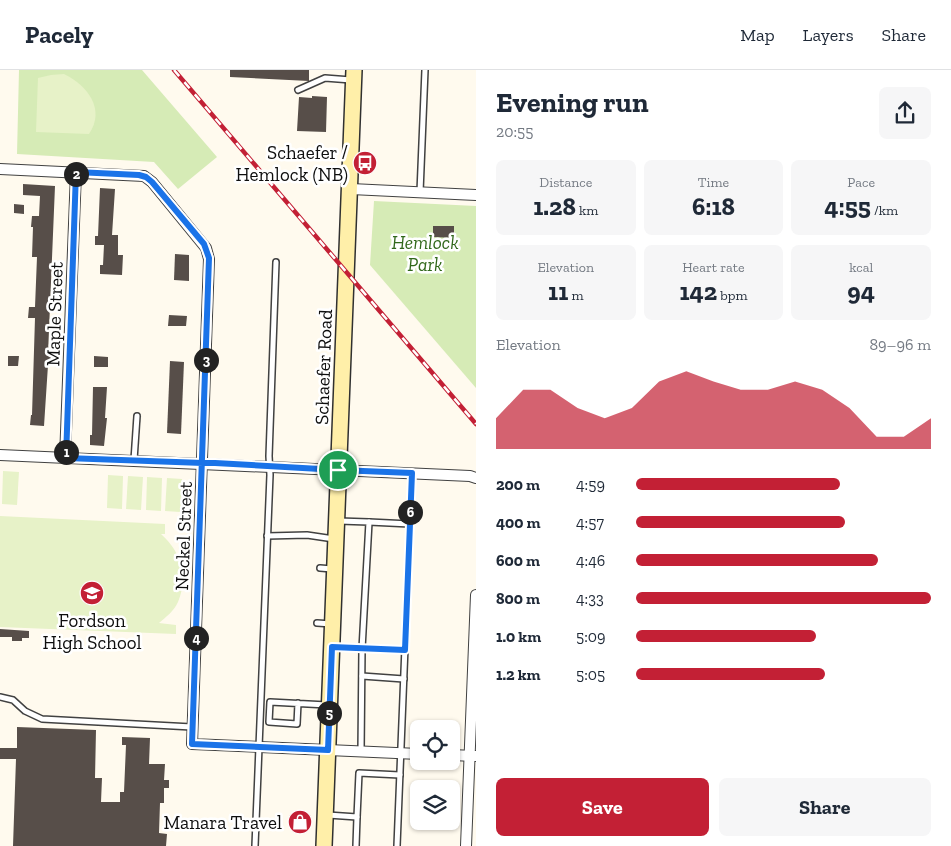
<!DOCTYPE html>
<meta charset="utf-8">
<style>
:root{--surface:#fff;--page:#f6f6f7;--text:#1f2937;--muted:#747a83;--line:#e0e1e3;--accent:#c32035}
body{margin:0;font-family:"Zilla Slab",serif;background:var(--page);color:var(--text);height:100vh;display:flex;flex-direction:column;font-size:19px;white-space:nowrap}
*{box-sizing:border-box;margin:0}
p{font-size:16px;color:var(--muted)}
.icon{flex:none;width:28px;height:28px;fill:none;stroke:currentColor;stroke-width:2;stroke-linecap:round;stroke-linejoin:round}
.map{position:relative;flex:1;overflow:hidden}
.sheet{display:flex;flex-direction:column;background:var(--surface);width:475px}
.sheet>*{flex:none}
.tools{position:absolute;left:410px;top:650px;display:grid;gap:10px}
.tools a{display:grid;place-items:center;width:50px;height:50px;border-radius:8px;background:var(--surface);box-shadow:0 1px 4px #0004;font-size:25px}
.pin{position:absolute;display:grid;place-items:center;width:42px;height:42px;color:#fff;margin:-21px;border:2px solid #fff;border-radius:50%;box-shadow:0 1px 5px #0007}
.km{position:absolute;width:25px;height:25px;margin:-12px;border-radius:50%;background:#222;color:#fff;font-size:14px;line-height:25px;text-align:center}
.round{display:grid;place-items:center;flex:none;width:52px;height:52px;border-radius:8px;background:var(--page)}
.summary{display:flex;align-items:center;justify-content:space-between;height:85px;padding:0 20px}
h1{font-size:28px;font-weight:700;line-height:38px}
.figures{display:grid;grid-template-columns:repeat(3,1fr);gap:8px;height:85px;padding:5px 20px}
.figures div{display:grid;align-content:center;border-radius:8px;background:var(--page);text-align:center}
.figures b{font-size:25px;font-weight:700}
.figures small{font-size:14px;font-weight:400}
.figures p{font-size:14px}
.chart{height:140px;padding:10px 20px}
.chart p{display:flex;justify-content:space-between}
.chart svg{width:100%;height:90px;margin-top:5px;fill:var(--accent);opacity:.7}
.cta{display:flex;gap:10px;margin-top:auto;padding:10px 20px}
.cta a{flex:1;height:58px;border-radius:8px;background:var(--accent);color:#fff;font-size:20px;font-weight:700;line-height:58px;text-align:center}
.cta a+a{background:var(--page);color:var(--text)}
ul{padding:0 20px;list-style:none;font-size:16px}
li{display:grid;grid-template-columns:80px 60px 1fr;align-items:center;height:38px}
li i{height:12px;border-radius:6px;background:var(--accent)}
header{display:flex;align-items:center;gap:30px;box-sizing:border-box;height:70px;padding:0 25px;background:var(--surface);border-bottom:1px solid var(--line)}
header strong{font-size:24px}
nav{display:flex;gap:28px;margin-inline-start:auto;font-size:18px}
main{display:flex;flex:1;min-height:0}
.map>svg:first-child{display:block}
.green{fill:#d6ebb6}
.pitch{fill:#e7f2c8}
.building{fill:#574e49}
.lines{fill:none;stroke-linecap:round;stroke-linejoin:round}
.service-casing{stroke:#414141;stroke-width:8}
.minor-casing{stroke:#414141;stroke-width:12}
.secondary-casing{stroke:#303030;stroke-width:18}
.service{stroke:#fff;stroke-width:5}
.minor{stroke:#fff;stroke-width:10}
.secondary{stroke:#ffefa9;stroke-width:15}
.rail-casing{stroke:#c32035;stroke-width:4.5}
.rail{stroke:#fff;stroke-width:2.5;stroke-dasharray:8;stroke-linecap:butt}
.route-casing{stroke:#fff;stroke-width:10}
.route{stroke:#1a73e8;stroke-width:6}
.labels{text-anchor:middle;stroke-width:5;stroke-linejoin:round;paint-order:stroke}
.poi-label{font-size:19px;fill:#0e0e0e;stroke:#fff;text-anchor:end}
.park-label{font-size:19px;font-style:italic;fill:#31681b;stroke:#fff}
.street-label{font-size:19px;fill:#0e0e0e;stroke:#fff}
</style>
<header>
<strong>Pacely</strong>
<nav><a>Map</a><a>Layers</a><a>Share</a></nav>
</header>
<main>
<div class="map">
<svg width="476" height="776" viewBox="0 0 476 776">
<rect width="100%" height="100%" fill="#fffaee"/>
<!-- green -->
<g class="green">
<polygon points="19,0 142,0 217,87 178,119 154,92 17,84"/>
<polygon points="374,131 476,136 476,318 370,195"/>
</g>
<!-- pitch -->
<g class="pitch">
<path d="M 64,4 C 87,15 106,39 89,64 L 36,62 L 38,8 L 51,5 Z"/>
<polygon points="3,401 19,402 17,435 2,434"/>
<polygon points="108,405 123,406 122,439 107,438"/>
<polygon points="128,406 143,407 141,440 126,439"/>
<polygon points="147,407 162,408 161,441 146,440"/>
<polygon points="167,408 182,409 180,442 165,441"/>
<path d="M 0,446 L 165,454 L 165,464 L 161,464 C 181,482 189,506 178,532 C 174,541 166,547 159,553 L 176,555 L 176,564 L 0,557 Z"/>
</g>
<!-- building -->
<g class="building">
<polygon points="230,0 309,0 309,11 230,7"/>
<polygon points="312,26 327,27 326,62 297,61 299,27 312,28"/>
<polygon points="23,114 55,116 48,284 51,284 51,295 48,295 44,356 30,355 31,345 32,345 35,248 28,248 29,237 35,237 37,187 32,187 33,157 31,157 32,146 39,146 40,126 23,125"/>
<polygon points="100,118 115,119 112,165 118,165 118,185 123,185 122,205 100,204 100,195 103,195 104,175 95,175 95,166 98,166"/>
<polygon points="14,134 24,135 24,144 14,143"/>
<polygon points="433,156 454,156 454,168 433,167"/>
<polygon points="175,184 189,185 189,211 174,210"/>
<polygon points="169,245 187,246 186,256 168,256"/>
<polygon points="8,286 19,286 18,296 8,296"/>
<polygon points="94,286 108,287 108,297 94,297"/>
<polygon points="170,291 184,292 181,364 167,363"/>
<polygon points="93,317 107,317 105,348 107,348 104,376 90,375 90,365 92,365"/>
<polygon points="0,559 29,561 29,568 22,568 22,571 12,571 12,567 0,567"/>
<polygon points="17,657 96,660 95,708 102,708 101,732 120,732 120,722 124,722 126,675 122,675 122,667 150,668 149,694 165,694 164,710 169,710 169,718 164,718 164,733 160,733 159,763 167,764 166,776 13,776 16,689 0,689 0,678 17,678"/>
</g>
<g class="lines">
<!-- service casing -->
<g class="service-casing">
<g id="service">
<polyline points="298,20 325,8 351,10"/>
<polyline points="420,122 425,0"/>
<polyline points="134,390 137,346"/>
<polyline points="339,451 369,452 362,579 361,681"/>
<polyline points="369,452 410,454"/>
<polyline points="267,466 307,465 334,469"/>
<polyline points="320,498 332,499"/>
<polyline points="317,553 332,554"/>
<polyline points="332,577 405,580"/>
<polyline points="362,606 404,609"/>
<polyline points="0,627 13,630 25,641 42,649 192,657"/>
<polyline points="298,633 297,654 269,652 270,632 327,635"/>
<polyline points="328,745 357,747 359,703 400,705"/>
<polyline points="255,776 270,405 269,386 276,192"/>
<polyline points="356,776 357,747"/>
<polyline points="397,776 412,403"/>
</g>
</g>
<!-- minor casing -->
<g class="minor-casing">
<g id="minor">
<polyline points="0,99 144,106 152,112 206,178 209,189 192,674 419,684"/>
<polyline points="351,119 476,125"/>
<polyline points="0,385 470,406 476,408"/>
<polyline points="65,388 76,102"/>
<polyline points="451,685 475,686"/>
<polyline points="466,776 476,525"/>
</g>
</g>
<!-- secondary casing -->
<g class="secondary-casing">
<polyline id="secondary" points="324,776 354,0"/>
</g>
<!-- service -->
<use href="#service" class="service"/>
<!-- minor -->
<use href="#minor" class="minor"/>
<!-- secondary -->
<use href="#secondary" class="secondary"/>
<!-- rail casing -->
<g class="rail-casing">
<polyline id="rail" points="174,0 476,354"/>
</g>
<!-- rail -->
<use href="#rail" class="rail"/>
</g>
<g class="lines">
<!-- route casing -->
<g class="route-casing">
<polyline id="route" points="338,400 215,393 203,393 66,388 76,102 139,105 146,107 152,112 204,174 209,188 192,674 328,680 332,577 405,580 412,403 338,400"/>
</g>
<!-- route -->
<use href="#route" class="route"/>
</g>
<!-- icons -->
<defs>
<g id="bus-disc" transform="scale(1.25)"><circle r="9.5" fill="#c32035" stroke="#fff"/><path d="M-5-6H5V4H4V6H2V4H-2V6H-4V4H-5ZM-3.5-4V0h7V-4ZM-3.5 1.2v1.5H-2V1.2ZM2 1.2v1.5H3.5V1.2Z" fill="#fff"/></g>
<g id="school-disc" transform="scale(1.25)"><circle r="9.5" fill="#c32035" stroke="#fff"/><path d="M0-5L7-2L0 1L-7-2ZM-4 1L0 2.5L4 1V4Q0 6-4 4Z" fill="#fff"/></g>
<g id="shop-disc" transform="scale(1.25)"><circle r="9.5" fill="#c32035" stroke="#fff"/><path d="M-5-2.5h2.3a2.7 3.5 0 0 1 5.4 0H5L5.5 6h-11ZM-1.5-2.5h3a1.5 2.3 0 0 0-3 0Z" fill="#fff"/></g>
</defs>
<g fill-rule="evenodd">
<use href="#bus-disc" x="365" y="93"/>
<use href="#school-disc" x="92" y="523"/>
<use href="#shop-disc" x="300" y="752"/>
</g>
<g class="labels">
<!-- poi labels -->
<g class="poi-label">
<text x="348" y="89">Schaefer /<tspan x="348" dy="22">Hemlock (NB)</tspan></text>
<text x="92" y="557" text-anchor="middle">Fordson<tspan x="92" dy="22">High School</tspan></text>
<text x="282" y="759">Manara Travel</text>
</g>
<!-- park labels -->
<g class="park-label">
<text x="425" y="179">Hemlock<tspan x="425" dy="22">Park</tspan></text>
</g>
<!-- street labels -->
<g class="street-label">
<text transform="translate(54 244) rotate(-88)" y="7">Maple Street</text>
<text transform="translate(323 297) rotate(-88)" y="7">Schaefer Road</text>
<text transform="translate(183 466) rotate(-88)" y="7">Neckel Street</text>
</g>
</g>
</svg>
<div class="tools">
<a><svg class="icon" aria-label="locate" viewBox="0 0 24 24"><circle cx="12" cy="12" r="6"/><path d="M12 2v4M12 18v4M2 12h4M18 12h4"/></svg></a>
<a><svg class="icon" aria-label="layers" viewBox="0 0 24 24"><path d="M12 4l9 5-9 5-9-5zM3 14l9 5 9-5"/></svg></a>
</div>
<div class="pin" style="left:338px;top:400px;background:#1e9e55"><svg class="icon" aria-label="arrive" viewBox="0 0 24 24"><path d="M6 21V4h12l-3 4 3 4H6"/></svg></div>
<b class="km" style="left:66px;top:382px">1</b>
<b class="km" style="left:76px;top:104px">2</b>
<b class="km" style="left:206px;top:290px">3</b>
<b class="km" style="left:196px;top:568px">4</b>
<b class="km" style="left:329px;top:643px">5</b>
<b class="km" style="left:410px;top:442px">6</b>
</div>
<section class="sheet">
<div class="summary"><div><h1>Evening run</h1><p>20:55</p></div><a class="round"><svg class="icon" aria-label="share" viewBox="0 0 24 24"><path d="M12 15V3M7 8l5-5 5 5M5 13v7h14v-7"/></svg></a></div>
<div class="figures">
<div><p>Distance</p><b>1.28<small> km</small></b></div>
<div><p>Time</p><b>6:18</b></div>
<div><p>Pace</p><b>4:55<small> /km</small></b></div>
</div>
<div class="figures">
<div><p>Elevation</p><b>11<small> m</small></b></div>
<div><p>Heart rate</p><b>142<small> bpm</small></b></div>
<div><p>kcal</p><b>94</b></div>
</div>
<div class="chart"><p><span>Elevation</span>89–96 m</p>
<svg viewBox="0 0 160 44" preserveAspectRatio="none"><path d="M0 44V29L10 15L20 15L30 24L40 29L50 24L60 11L70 6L80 11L90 15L100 15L110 11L120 15L130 24L140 38L150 38L160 29V44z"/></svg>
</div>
<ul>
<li><b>200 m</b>4:59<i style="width:69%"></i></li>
<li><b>400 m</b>4:57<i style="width:71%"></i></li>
<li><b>600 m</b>4:46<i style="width:82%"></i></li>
<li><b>800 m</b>4:33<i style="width:100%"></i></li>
<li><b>1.0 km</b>5:09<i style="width:61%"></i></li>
<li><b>1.2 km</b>5:05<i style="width:64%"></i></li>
</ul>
<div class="cta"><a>Save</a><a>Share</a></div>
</section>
</main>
